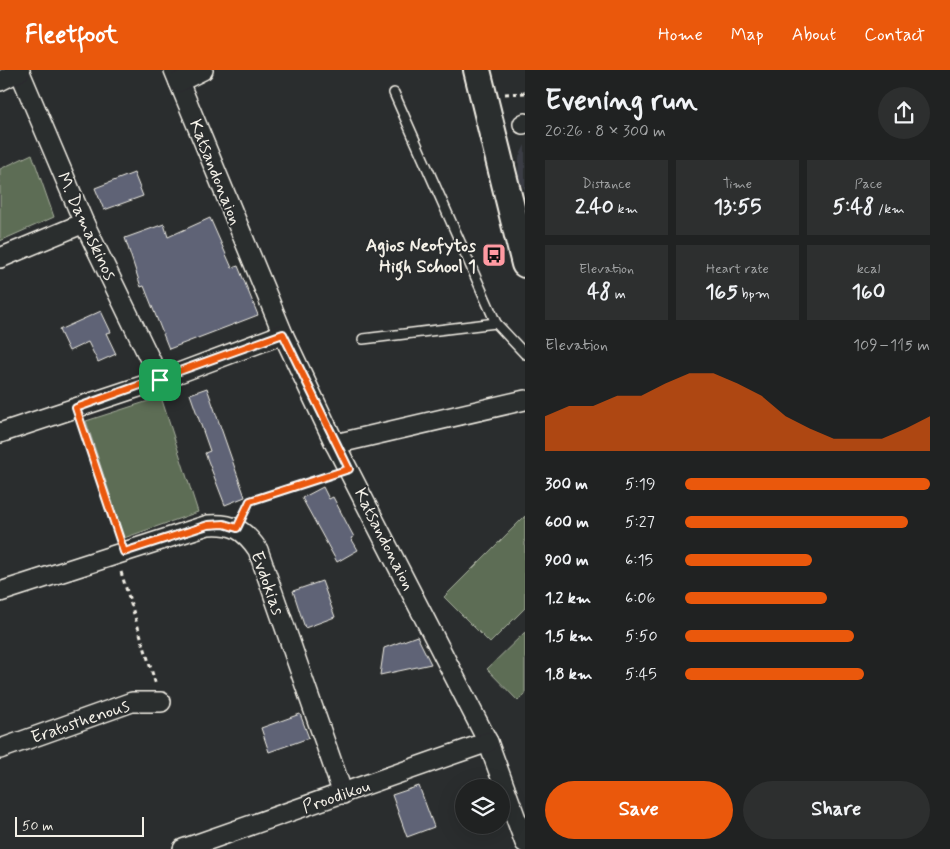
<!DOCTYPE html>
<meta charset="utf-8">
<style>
:root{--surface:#202222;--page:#2d2f2f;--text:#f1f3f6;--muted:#a2a4a5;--line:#3d3f40;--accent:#ea580c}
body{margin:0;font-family:Mynerve,sans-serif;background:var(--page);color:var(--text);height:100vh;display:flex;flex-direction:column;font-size:19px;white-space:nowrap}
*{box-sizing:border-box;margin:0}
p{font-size:16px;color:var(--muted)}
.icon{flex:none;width:28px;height:28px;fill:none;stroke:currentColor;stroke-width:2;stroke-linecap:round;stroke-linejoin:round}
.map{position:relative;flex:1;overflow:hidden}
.sheet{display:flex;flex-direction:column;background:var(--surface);width:425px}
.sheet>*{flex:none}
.controls{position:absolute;left:455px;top:709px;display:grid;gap:10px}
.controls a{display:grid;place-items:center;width:55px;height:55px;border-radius:50%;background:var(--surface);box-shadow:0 5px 20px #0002,0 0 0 1px var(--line);font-size:25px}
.scale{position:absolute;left:15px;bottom:12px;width:129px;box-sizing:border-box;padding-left:5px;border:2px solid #f4f1e8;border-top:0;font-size:14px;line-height:18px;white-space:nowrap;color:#f4f1e8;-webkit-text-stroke:4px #2a2d2e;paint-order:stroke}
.pin{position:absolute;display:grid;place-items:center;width:42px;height:42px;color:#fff;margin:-21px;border-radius:10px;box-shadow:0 2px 8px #0006}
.round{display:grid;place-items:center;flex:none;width:52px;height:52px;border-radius:26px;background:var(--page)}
.overview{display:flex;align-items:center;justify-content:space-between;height:85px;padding:0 20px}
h1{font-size:28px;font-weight:700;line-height:38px}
.figures{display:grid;grid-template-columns:repeat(3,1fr);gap:8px;height:85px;padding:5px 20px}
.figures div{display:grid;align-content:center;border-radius:0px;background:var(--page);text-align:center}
.figures b{font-size:21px;font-weight:700}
.figures small{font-size:14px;font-weight:400}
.figures p{font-size:14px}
.chart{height:140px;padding:10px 20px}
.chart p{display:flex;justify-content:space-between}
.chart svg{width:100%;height:90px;margin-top:5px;fill:var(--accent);opacity:.7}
.button{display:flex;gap:10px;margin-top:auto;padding:10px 20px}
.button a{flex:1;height:58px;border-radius:30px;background:var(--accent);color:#fff;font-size:20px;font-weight:700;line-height:58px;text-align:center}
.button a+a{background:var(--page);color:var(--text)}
ul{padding:0 20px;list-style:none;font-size:16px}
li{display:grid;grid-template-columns:80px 60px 1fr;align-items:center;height:38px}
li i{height:12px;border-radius:6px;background:var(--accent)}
header{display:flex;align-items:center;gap:30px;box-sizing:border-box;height:70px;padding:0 25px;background:var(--accent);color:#fff}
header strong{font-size:24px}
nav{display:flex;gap:28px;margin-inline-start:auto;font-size:18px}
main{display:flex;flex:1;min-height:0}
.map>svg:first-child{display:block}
.built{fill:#3a3e44}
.green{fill:#5d6d55;stroke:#a8af9e}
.building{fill:#5e6476;stroke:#f4f1e8}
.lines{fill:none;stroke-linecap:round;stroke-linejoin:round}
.lane-casing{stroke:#f4f1e8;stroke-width:12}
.street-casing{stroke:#f4f1e8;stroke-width:22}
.secondary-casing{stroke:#f4f1e8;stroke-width:30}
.path{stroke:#f4f1e8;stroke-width:3;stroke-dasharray:4 4;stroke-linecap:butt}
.lane{stroke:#2a2d2e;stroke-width:9}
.street{stroke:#2a2d2e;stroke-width:19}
.secondary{stroke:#2a2d2e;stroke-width:26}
.route-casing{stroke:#fff;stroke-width:10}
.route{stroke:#ea580c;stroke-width:6}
.labels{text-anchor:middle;stroke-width:4;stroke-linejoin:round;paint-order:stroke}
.street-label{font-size:18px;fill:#f4f1e8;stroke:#2a2d2e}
.poi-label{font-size:18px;font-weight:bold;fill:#f4f1e8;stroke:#2a2d2e;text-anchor:end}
</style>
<header>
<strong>Fleetfoot</strong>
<nav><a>Home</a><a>Map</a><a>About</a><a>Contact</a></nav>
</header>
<main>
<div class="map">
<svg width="525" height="779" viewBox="0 0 525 779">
<rect width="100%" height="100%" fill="#2a2d2e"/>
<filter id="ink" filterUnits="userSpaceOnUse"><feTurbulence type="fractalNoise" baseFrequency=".02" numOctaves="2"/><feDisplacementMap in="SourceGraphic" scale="10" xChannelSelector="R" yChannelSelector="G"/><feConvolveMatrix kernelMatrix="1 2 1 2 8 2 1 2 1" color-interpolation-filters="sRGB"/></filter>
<g filter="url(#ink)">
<!-- built -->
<polygon class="built" points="525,75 525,120 518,108 519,87"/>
<!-- green -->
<g class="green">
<polygon points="32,84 54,147 0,171 0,99"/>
<polygon points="161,327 198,442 124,468 86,351"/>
<polygon points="525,446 525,538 490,573 444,527"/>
<polygon points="525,562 525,624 518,631 487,599"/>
</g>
<!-- building -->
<g class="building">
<polygon points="134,103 143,126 104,140 95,118"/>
<polygon points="210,148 232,198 238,196 258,245 169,279 144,216 141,217 125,168 164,154 168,167"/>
<polygon points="101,241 111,262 106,263 116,284 98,292 88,272 69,281 59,260"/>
<polygon points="207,318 245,427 225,435 205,383 210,381 190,324"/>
<polygon points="323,417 329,429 333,427 354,467 351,468 358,480 337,492 302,428"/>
<polygon points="322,511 335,547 305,558 293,521"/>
<polygon points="417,566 431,594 380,605 384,578"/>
<polygon points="300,644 309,668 269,682 261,658"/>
<polygon points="419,716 434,757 407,767 392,725"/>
</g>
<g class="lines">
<!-- lane casing -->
<g class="lane-casing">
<g id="lane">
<polyline points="394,23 496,253 525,284"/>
<polyline points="363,269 496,253"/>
</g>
</g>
<!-- street casing -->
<g class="street-casing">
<g id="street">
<polyline points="19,0 84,153 160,310"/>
<polyline points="174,0 283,264 335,374 488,672 525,773"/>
<polyline points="0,11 20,1"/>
<polyline points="179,12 203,0"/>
<polyline points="523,54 525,53"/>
<polyline points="0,188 84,153"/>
<polyline points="0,363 160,310 283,264"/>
<polyline points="335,374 525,330"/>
<path d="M 0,522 L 208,455 C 232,453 244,459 258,480 L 343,724"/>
<polyline points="0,679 132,632 161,632"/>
<polyline points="183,779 488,672"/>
</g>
</g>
<!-- secondary casing -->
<g class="secondary-casing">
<polyline id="secondary" points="477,0 525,194"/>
</g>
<!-- path -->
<g class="path">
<polyline points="505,24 525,23"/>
<polyline points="81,353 119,465"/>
<polyline points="244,444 250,431 333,404"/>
<polyline points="121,502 156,615"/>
</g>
<!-- lane -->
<use href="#lane" class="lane"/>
<!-- street -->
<use href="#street" class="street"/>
<!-- secondary -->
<use href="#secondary" class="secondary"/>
</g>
</g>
<g class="lines" filter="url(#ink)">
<!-- route casing -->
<g class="route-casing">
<polygon id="route" points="283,264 349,399 250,431 237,458 224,454 208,455 124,482 76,338"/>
</g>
<!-- route -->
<use href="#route" class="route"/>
</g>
<!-- icons -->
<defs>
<g id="bus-square" transform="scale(1.25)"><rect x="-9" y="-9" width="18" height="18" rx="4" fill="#ff9aa2" stroke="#2a2d2e"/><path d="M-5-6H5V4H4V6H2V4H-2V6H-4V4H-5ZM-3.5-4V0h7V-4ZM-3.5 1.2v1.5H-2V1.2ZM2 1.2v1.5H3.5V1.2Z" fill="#111"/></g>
</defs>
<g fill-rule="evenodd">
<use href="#bus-square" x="494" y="185"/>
</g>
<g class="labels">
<!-- street labels -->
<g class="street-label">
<text transform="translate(216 102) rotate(68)" y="6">Katsandonaion</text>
<text transform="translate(87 156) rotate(65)" y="6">M. Damaskinos</text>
<text transform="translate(385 469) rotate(63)" y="6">Katsandonaion</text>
<text transform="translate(268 513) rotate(70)" y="6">Evdokias</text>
<text transform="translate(80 651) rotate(-19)" y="6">Eratosthenous</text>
<text transform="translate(336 726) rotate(-19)" y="6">Proodikou</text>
</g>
<!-- poi labels -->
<g class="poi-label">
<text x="476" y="181">Agios Neofytos<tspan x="476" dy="21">High School 1</tspan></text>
</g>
</g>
</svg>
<div class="controls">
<a><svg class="icon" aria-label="layers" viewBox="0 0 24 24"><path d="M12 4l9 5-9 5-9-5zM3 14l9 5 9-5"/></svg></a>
</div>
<div class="scale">50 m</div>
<div class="pin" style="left:160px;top:310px;background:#1e9e55"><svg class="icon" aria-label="arrive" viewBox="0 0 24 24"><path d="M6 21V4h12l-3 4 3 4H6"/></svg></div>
</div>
<section class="sheet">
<div class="overview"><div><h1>Evening run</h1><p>20:26 · 8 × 300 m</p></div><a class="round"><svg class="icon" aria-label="share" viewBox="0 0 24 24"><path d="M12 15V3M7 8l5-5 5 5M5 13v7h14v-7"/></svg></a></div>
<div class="figures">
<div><p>Distance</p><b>2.40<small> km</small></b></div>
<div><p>Time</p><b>13:55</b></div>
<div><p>Pace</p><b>5:48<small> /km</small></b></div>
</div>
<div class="figures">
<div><p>Elevation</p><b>48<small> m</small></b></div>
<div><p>Heart rate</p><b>165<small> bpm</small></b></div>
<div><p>kcal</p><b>160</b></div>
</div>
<div class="chart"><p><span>Elevation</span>109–115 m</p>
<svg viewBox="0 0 160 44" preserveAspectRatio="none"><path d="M0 44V27L10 22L20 22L30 17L40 17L50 11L60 6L70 6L80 11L90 17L100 27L110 33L120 38L130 38L140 38L150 33L160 27V44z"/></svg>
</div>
<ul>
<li><b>300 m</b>5:19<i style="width:100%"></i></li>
<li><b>600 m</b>5:27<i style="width:91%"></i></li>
<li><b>900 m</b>6:15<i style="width:52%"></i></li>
<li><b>1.2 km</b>6:06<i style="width:58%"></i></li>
<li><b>1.5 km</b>5:50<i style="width:69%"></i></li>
<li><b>1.8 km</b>5:45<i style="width:73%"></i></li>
</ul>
<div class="button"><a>Save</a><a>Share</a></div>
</section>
</main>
